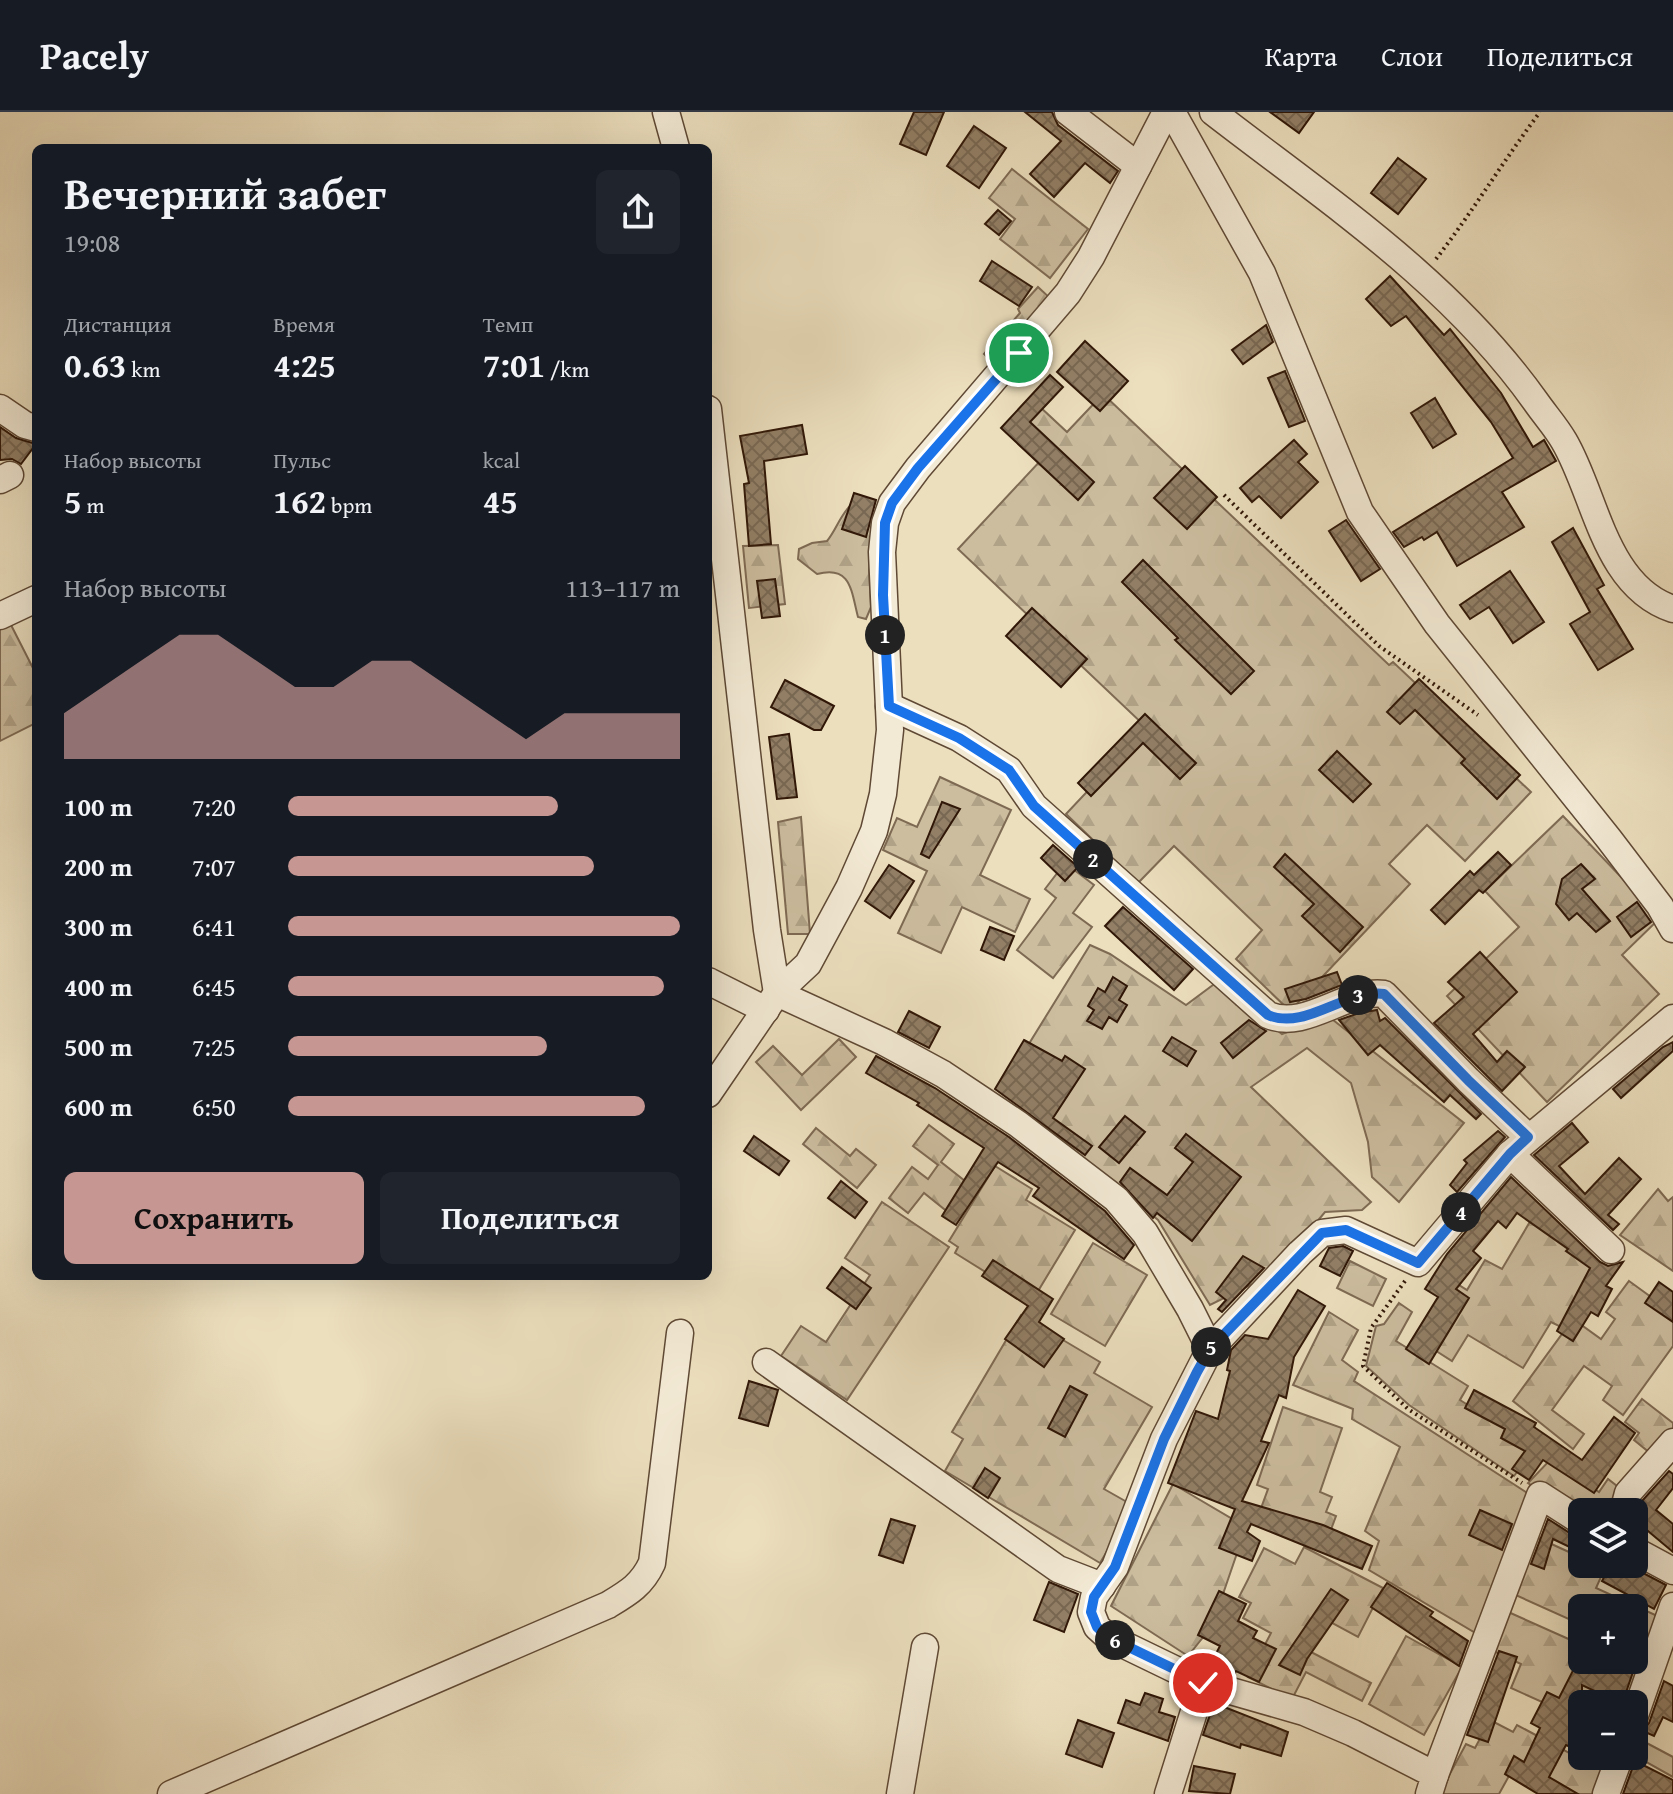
<!DOCTYPE html>
<html lang="ru">
<meta charset="utf-8">
<style>
:root{--surface:#171b24;--page:#20242c;--text:#f1f3f6;--muted:#9ea1a6;--line:#363941;--accent:#c59692}
body{margin:0;font-family:"Gentium Book Plus",serif;background:var(--page);color:var(--text);height:100vh;display:flex;flex-direction:column;font-size:30px;white-space:nowrap}
*{box-sizing:border-box;margin:0}
p{font-size:26px;color:var(--muted)}
.icon{flex:none;width:44px;height:44px;fill:none;stroke:currentColor;stroke-width:2;stroke-linecap:round;stroke-linejoin:round}
.map{position:relative;flex:1;overflow:hidden}
.side{position:absolute;left:32px;top:32px;width:680px;height:1136px;display:flex;flex-direction:column;background:var(--surface);border-radius:12px;box-shadow:0 8px 32px #0002}
.side>*{flex:none}
.buttons{position:absolute;left:1568px;top:1386px;display:grid;gap:16px}
.buttons a{display:grid;place-items:center;width:80px;height:80px;border-radius:12px;background:var(--surface);box-shadow:0 8px 32px #0002;font-size:40px}
.pin{position:absolute;display:grid;place-items:center;width:68px;height:68px;color:#fff;margin:-34px;border:4px solid #fff;border-radius:50%;box-shadow:0 2px 8px #0007}
.km{position:absolute;width:40px;height:40px;margin:-20px;border-radius:50%;background:#222;color:#fff;font-size:22px;line-height:40px;text-align:center}
.round{display:grid;place-items:center;flex:none;width:84px;height:84px;border-radius:12px;background:var(--page)}
.head{display:flex;align-items:center;justify-content:space-between;height:136px;padding:0 32px}
h1{font-size:44px;font-weight:800;line-height:60px}
.figures{display:grid;grid-template-columns:repeat(3,1fr);gap:12px;height:136px;padding:8px 32px}
.figures div{display:grid;align-content:center}
.figures b{font-size:34px;font-weight:800}
.figures small{font-size:22px;font-weight:400}
.figures p{font-size:22px}
.chart{height:224px;padding:16px 32px}
.chart p{display:flex;justify-content:space-between}
.chart svg{width:100%;height:144px;margin-top:8px;fill:var(--accent);opacity:.7}
.action{display:flex;gap:16px;margin-top:auto;padding:16px 32px}
.action a{flex:1;height:92px;border-radius:12px;background:var(--accent);color:#111;font-size:32px;font-weight:800;line-height:92px;text-align:center}
.action a+a{background:var(--page);color:var(--text)}
ul{padding:0 32px;list-style:none;font-size:26px}
li{display:grid;grid-template-columns:128px 96px 1fr;align-items:center;height:60px}
li i{height:20px;border-radius:10px;background:var(--accent)}
header{display:flex;align-items:center;gap:48px;box-sizing:border-box;height:112px;padding:0 40px;background:var(--surface);border-bottom:2px solid var(--line)}
header strong{font-size:38px}
nav{display:flex;gap:44px;margin-inline-start:auto;font-size:28px}
.map>svg:first-child{display:block}
.forest{fill:url(#forest-firs);stroke:#7e6a53;stroke-width:2}
.building{fill:url(#building-cross-hatch);stroke:#301707;stroke-width:2}
.lines{fill:none;stroke-linecap:round;stroke-linejoin:round}
.minor-casing{stroke:#5f4935;stroke-width:29}
.path{stroke:#301707;stroke-width:4;stroke-dasharray:2 4;stroke-linecap:butt}
.minor{stroke:#f3ead5;stroke-width:26}
.route-casing{stroke:#fff;stroke-width:16}
.route{stroke:#1a73e8;stroke-width:10}
</style>
<header>
<strong>Pacely</strong>
<nav><a>Карта</a><a>Слои</a><a>Поделиться</a></nav>
</header>
<div class="map">
<svg width="1673" height="1682" viewBox="0 0 1673 1682">
<defs>
<pattern id="forest-firs" width="22" height="20" patternUnits="userSpaceOnUse" patternTransform="scale(2)"><rect width="22" height="20" fill="#ccbd9f"/><path d="M5 1l3.5 6h-7zM16 11l3.5 6h-7z" fill="#b0a287"/></pattern>
<pattern id="building-cross-hatch" width="8" height="8" patternUnits="userSpaceOnUse" patternTransform="scale(2)"><rect width="8" height="8" fill="#927f66"/><path d="M0 0l8 8M0 8l8-8" fill="none" stroke="#786752"/></pattern>
</defs>
<rect width="100%" height="100%" fill="#ecdfbe"/>
<filter id="stains"><feTurbulence type="fractalNoise" baseFrequency=".0025" numOctaves="4"/><feColorMatrix values="0 0 0 0 .2 0 0 0 0 .09 0 0 0 0 .02 0 0 0 .5 -.17"/></filter>
<radialGradient id="worn" r=".72"><stop offset=".6" stop-color="#630" stop-opacity="0"/><stop offset="1" stop-color="#630" stop-opacity=".3"/></radialGradient>
<!-- forest -->
<g class="forest">
<polygon points="1012,57 1088,117 1050,166 1000,127 1015,107 989,86"/>
<polygon points="1038,175 1052,188 995,252 984,242 1020,201 1018,197"/>
<polygon points="1103,282 1389,553 1393,550 1531,680 1465,749 1427,713 1389,752 1410,772 1290,899 1236,847 1262,818 1174,734 1138,771 1066,702 1147,616 958,437 1043,346 1015,319 1039,294 1067,320"/>
<path d="M 849,395 L 875,404 L 869,458 L 871,495 L 866,507 L 858,505 C 851,478 851,453 817,462 L 798,447 L 799,437 L 812,431 L 827,429 C 836,418 839,406 849,395 Z"/>
<polygon points="778,433 785,492 749,496 743,434"/>
<polygon points="10,511 36,562 36,611 0,629 0,517"/>
<polygon points="940,665 1011,698 980,763 1030,787 1015,820 962,795 941,841 898,821 927,759 883,738 897,706 917,715"/>
<polygon points="1563,704 1660,806 1622,843 1659,882 1547,990 1447,884 1519,815 1485,779"/>
<polygon points="801,705 810,822 788,822 778,710"/>
<polygon points="1065,751 1094,773 1073,801 1092,815 1053,866 1017,838 1056,786 1045,777"/>
<polygon points="1090,833 1110,842 1186,893 1217,870 1282,922 1328,904 1464,1011 1399,1090 1372,1065 1368,1030 1351,971 1307,936 1251,975 1371,1090 1362,1098 1325,1100 1273,1162 1210,1193 1158,1108 1001,977"/>
<polygon points="839,927 856,945 801,998 756,950 773,934 802,963"/>
<polygon points="929,1013 954,1032 941,1050 970,1073 949,1101 924,1081 908,1101 889,1086 912,1055 928,1067 938,1053 913,1034"/>
<polygon points="816,1016 850,1044 856,1037 876,1053 857,1076 803,1032"/>
<polygon points="995,1054 1032,1077 1026,1088 1075,1118 1032,1189 955,1141 958,1135 949,1129"/>
<polygon points="1658,1077 1668,1089 1673,1085 1673,1159 1620,1123"/>
<polygon points="882,1090 949,1135 847,1288 781,1244 801,1214 826,1230 870,1163 845,1146"/>
<polygon points="1531,1108 1600,1150 1561,1215 1551,1210 1523,1256 1468,1223 1452,1249 1419,1228 1454,1170 1467,1178 1485,1148 1502,1157"/>
<polygon points="1093,1131 1147,1163 1105,1234 1051,1202"/>
<polygon points="1350,1149 1386,1167 1373,1194 1337,1176"/>
<polygon points="1629,1169 1673,1201 1673,1234 1623,1303 1603,1288 1612,1274 1584,1254 1552,1298 1584,1322 1573,1337 1513,1289 1573,1207 1601,1227 1615,1207 1606,1200"/>
<polygon points="1399,1191 1412,1200 1396,1229 1468,1274 1460,1288 1536,1336 1514,1364 1409,1293 1366,1254 1376,1214 1384,1212"/>
<polygon points="1329,1200 1358,1218 1342,1248 1358,1260 1354,1269 1535,1386 1484,1526 1369,1458 1379,1429 1365,1419 1400,1335 1352,1307 1353,1297 1293,1273"/>
<polygon points="1021,1203 1100,1250 1094,1261 1152,1295 1104,1377 1134,1394 1100,1451 945,1359 963,1327 952,1320"/>
<polygon points="1642,1287 1673,1311 1673,1323 1655,1345 1634,1328 1639,1321 1625,1310"/>
<polygon points="1283,1295 1342,1316 1320,1380 1332,1385 1326,1400 1336,1404 1329,1423 1260,1399 1268,1377 1257,1373"/>
<polygon points="1551,1347 1599,1380 1608,1367 1626,1381 1614,1400 1582,1400 1579,1405 1528,1371"/>
<polygon points="1173,1372 1246,1415 1212,1514 1188,1544 1111,1494"/>
<polygon points="1534,1424 1582,1446 1582,1452 1596,1452 1605,1456 1596,1476 1664,1507 1644,1551 1634,1547 1634,1496 1582,1496 1582,1513 1509,1480"/>
<polygon points="1304,1435 1383,1476 1358,1525 1325,1507 1309,1539 1371,1571 1362,1589 1306,1560 1292,1587 1248,1565 1271,1521 1243,1506 1251,1491 1239,1485 1264,1436 1295,1452"/>
<polygon points="1506,1499 1582,1533 1582,1548 1615,1548 1641,1559 1626,1592 1582,1592 1582,1608 1511,1576 1521,1552 1489,1537"/>
<polygon points="1406,1524 1462,1555 1424,1623 1369,1592"/>
<polygon points="1490,1608 1513,1620 1517,1613 1586,1650 1590,1644 1618,1644 1598,1682 1568,1682 1515,1653 1499,1682 1439,1682 1466,1632 1475,1636"/>
<polygon points="1641,1628 1673,1645 1673,1665 1634,1643"/>
</g>
<!-- building -->
<g class="building">
<polygon points="914,0 944,0 926,43 900,32"/>
<polygon points="1025,0 1052,0 1058,13 1118,59 1110,71 1085,51 1054,85 1030,62 1061,29"/>
<polygon points="1270,0 1314,0 1299,21"/>
<polygon points="974,14 1006,36 979,76 947,54"/>
<polygon points="1398,46 1426,67 1398,102 1371,81"/>
<polygon points="998,98 1011,109 999,123 985,112"/>
<polygon points="992,149 1032,175 1019,194 980,169"/>
<polygon points="1390,164 1444,223 1450,217 1501,281 1533,335 1544,328 1556,349 1502,380 1524,415 1457,454 1437,420 1424,428 1422,425 1404,435 1393,420 1513,346 1491,310 1406,204 1391,214 1366,187"/>
<polygon points="1266,213 1273,230 1243,252 1232,238"/>
<polygon points="1085,229 1128,269 1100,299 1057,260"/>
<polygon points="1285,259 1305,309 1289,315 1268,266"/>
<polygon points="1050,263 1063,275 1030,310 1094,370 1078,388 1001,316"/>
<polygon points="1435,286 1456,322 1433,336 1411,301"/>
<polygon points="802,313 807,342 764,349 771,432 749,434 744,372 749,371 740,324"/>
<polygon points="0,315 16,326 36,332 21,352 12,347 0,348"/>
<polygon points="1294,328 1307,342 1298,350 1318,370 1281,406 1259,384 1252,390 1240,376"/>
<polygon points="1185,354 1217,385 1187,417 1154,386"/>
<polygon points="854,381 876,388 866,425 842,417"/>
<polygon points="1346,408 1380,457 1361,469 1329,419"/>
<polygon points="1573,416 1604,473 1597,477 1633,537 1598,558 1570,512 1590,500 1552,430"/>
<polygon points="1143,448 1254,559 1231,582 1175,528 1178,526 1122,470"/>
<polygon points="1510,459 1544,510 1513,531 1489,495 1470,507 1460,493"/>
<polygon points="775,467 780,504 762,506 757,469"/>
<polygon points="1032,496 1087,547 1061,575 1006,524"/>
<polygon points="1419,567 1520,663 1497,687 1461,651 1465,647 1415,598 1400,612 1387,600"/>
<polygon points="785,568 834,594 821,618 814,618 771,595"/>
<polygon points="1145,602 1196,651 1180,667 1143,631 1091,684 1078,671"/>
<polygon points="789,622 797,685 777,687 769,625"/>
<polygon points="1337,639 1371,672 1353,690 1319,658"/>
<polygon points="942,690 960,697 929,746 921,742"/>
<polygon points="1053,733 1078,755 1065,769 1041,746"/>
<polygon points="1498,740 1511,753 1483,781 1479,778 1445,812 1431,798 1470,759 1474,763"/>
<polygon points="1285,742 1363,815 1340,840 1302,804 1314,792 1274,755"/>
<polygon points="1581,752 1595,767 1582,777 1610,809 1596,820 1577,801 1569,808 1556,792 1562,767"/>
<polygon points="889,753 914,769 890,806 865,789"/>
<polygon points="1637,790 1651,810 1631,825 1617,805"/>
<polygon points="1123,795 1193,857 1174,878 1105,814"/>
<polygon points="990,815 1014,824 1004,848 981,838"/>
<polygon points="1480,840 1517,880 1473,922 1497,950 1507,939 1525,955 1502,979 1434,911 1464,885 1448,870"/>
<polygon points="1337,860 1342,873 1306,887 1290,890 1285,877"/>
<polygon points="1113,865 1127,874 1119,888 1127,893 1117,910 1109,905 1102,917 1087,909 1094,898 1088,894 1098,876 1105,880"/>
<polygon points="1377,898 1380,909 1385,906 1481,1002 1476,1007 1450,983 1444,990 1380,933 1368,943 1339,908 1359,901"/>
<polygon points="909,899 940,915 929,936 898,920"/>
<polygon points="1249,908 1266,919 1233,946 1221,931"/>
<polygon points="1172,925 1196,939 1187,954 1163,939"/>
<polygon points="1024,928 1062,949 1065,944 1085,957 1053,1006 1092,1034 1085,1043 995,977"/>
<polygon points="1673,930 1673,939 1621,986 1613,977 1663,935"/>
<polygon points="876,944 935,976 1009,1025 1105,1099 1134,1133 1124,1147 1033,1084 1039,1076 998,1050 956,1113 942,1104 984,1036 917,993 919,991 866,961"/>
<polygon points="1125,1004 1145,1020 1119,1051 1099,1035"/>
<polygon points="1572,1011 1588,1030 1559,1054 1585,1082 1619,1046 1641,1067 1608,1103 1619,1112 1613,1118 1534,1043"/>
<polygon points="1498,1019 1505,1025 1457,1080 1450,1073 1467,1051 1464,1048"/>
<polygon points="1186,1022 1241,1065 1192,1129 1157,1101 1153,1106 1120,1070 1130,1056 1167,1083 1193,1050 1175,1036"/>
<polygon points="754,1024 789,1049 779,1063 744,1039"/>
<polygon points="1511,1065 1600,1150 1608,1154 1623,1150 1606,1174 1612,1177 1598,1204 1591,1200 1573,1229 1557,1219 1590,1156 1566,1139 1568,1137 1517,1101 1506,1116 1498,1109 1473,1139 1481,1146 1456,1177 1469,1186 1429,1252 1406,1237 1438,1185 1425,1177 1447,1142"/>
<polygon points="841,1069 867,1090 855,1106 828,1086"/>
<polygon points="1343,1134 1353,1139 1340,1164 1320,1154 1329,1136"/>
<polygon points="1243,1144 1264,1156 1222,1200 1218,1197 1226,1188 1216,1180"/>
<polygon points="993,1148 1053,1187 1039,1210 1064,1227 1044,1255 1005,1227 1028,1194 982,1164"/>
<polygon points="842,1155 871,1176 856,1197 827,1176"/>
<polygon points="1659,1170 1673,1180 1673,1210 1645,1191"/>
<polygon points="1298,1178 1325,1194 1294,1245 1286,1286 1279,1283 1261,1329 1269,1331 1242,1389 1323,1413 1372,1434 1362,1457 1251,1412 1247,1420 1260,1429 1252,1449 1219,1436 1235,1397 1168,1371 1196,1299 1218,1307 1230,1259 1227,1258 1231,1238 1245,1223 1268,1227"/>
<polygon points="749,1269 778,1278 768,1314 739,1306"/>
<polygon points="1070,1274 1087,1283 1065,1325 1048,1316"/>
<polygon points="1474,1278 1536,1311 1534,1315 1582,1348 1614,1305 1635,1321 1594,1381 1543,1348 1529,1368 1512,1357 1525,1339 1501,1326 1505,1317 1465,1296"/>
<polygon points="985,1356 1000,1366 988,1386 973,1376"/>
<polygon points="1669,1359 1673,1362 1673,1376 1656,1398 1673,1412 1673,1440 1636,1409 1643,1397 1641,1395 1642,1389"/>
<polygon points="1480,1398 1512,1412 1502,1438 1469,1423"/>
<polygon points="891,1407 915,1414 903,1451 879,1443"/>
<polygon points="1548,1407 1573,1423 1582,1426 1582,1441 1553,1427 1544,1457 1531,1452"/>
<polygon points="1611,1452 1626,1452 1666,1473 1654,1497 1602,1469"/>
<polygon points="1049,1470 1078,1482 1064,1520 1034,1508"/>
<polygon points="1387,1471 1433,1500 1430,1504 1468,1529 1459,1554 1371,1495"/>
<polygon points="1331,1477 1348,1488 1307,1547 1300,1563 1279,1553"/>
<polygon points="1219,1479 1246,1492 1238,1509 1257,1519 1253,1526 1276,1537 1259,1570 1236,1559 1234,1563 1210,1553 1220,1534 1198,1523"/>
<polygon points="1499,1539 1517,1545 1488,1630 1467,1623"/>
<polygon points="1582,1541 1582,1548 1623,1548 1635,1554 1622,1592 1582,1573 1582,1640 1566,1633 1549,1665 1578,1682 1538,1682 1505,1662 1514,1644 1524,1650 1540,1616 1531,1611 1547,1580 1559,1586"/>
<polygon points="1664,1569 1673,1574 1673,1610 1663,1605 1654,1624 1643,1619 1649,1611"/>
<polygon points="1145,1581 1163,1587 1159,1600 1175,1605 1168,1629 1118,1611 1126,1588 1140,1593"/>
<polygon points="1214,1591 1288,1620 1281,1644 1241,1632 1240,1636 1203,1623"/>
<polygon points="1078,1608 1114,1621 1102,1655 1066,1642"/>
<polygon points="1635,1649 1673,1668 1673,1682 1623,1682"/>
<polygon points="1194,1654 1235,1662 1230,1682 1189,1679"/>
</g>
<g class="lines">
<!-- minor casing -->
<g class="minor-casing">
<g id="minor">
<polyline points="666,0 676,36"/>
<polyline points="1068,0 1138,54"/>
<polyline points="1172,0 1262,161 1360,400 1437,512 1609,727 1660,794 1673,817"/>
<path d="M 1213,0 C 1328,89 1451,170 1536,290 C 1545,303 1556,315 1564,329 C 1596,383 1604,474 1673,497"/>
<polyline points="0,296 25,313 36,316"/>
<polyline points="708,297 767,818 777,881"/>
<polyline points="0,368 10,363"/>
<polyline points="0,504 36,487"/>
<path d="M 889,594 L 959,626 L 1009,658 L 1034,694 L 1268,903 C 1306,919 1345,877 1384,882 L 1468,968 L 1528,1025"/>
<polyline points="708,869 766,898"/>
<polyline points="777,881 884,930 943,962 1018,1012 1116,1087 1145,1121 1190,1197 1210,1237"/>
<polyline points="708,982 777,881 808,852 849,776 874,719 883,682 890,618 882,440 885,411 892,391 918,356 1068,181 1091,145 1166,0"/>
<polyline points="1510,1042 1611,1138"/>
<polyline points="766,1250 1058,1457 1102,1474"/>
<polyline points="1623,1400 1628,1381 1673,1330"/>
<polyline points="1634,1438 1673,1459"/>
<polyline points="1634,1606 1673,1494"/>
<polyline points="1435,1663 1540,1383 1582,1410"/>
<path d="M 171,1682 L 608,1493 C 628,1481 642,1473 652,1451 L 680,1221"/>
<polyline points="900,1682 925,1535"/>
<polyline points="1168,1682 1203,1571"/>
<polyline points="1429,1682 1435,1663 1353,1621 1304,1600 1203,1571 1108,1525 1097,1515 1091,1500 1094,1485 1115,1455 1164,1327 1210,1237 1300,1141 1322,1121 1346,1118 1418,1151 1510,1042 1673,906"/>
<polyline points="1606,1682 1620,1644"/>
</g>
</g>
<!-- path -->
<g class="path">
<path d="M 1436,147 C 1473,99 1504,48 1540,0"/>
<polyline points="1224,383 1379,534 1478,603"/>
<polyline points="1405,1169 1371,1216 1363,1254 1408,1297 1522,1371"/>
</g>
<!-- minor -->
<use href="#minor" class="minor"/>
</g>
<g class="lines">
<!-- route casing -->
<g class="route-casing">
<path id="route" d="M 1019,241 L 918,356 L 892,391 L 885,411 L 883,483 L 889,594 L 959,626 L 1009,658 L 1034,694 L 1268,903 C 1306,919 1345,877 1384,882 L 1468,968 L 1528,1025 L 1510,1042 L 1418,1151 L 1346,1118 L 1322,1121 L 1210,1237 L 1197,1260 L 1164,1327 L 1115,1455 L 1094,1485 L 1091,1500 L 1097,1515 L 1108,1525 L 1203,1571"/>
</g>
<!-- route -->
<use href="#route" class="route"/>
</g>
<rect width="100%" height="100%" filter="url(#stains)"/>
<rect width="100%" height="100%" fill="url(#worn)"/>
</svg>
<div class="buttons">
<a><svg class="icon" aria-label="layers" viewBox="0 0 24 24"><path d="M12 4l9 5-9 5-9-5zM3 14l9 5 9-5"/></svg></a>
<a>+</a>
<a>−</a>
</div>
<div class="pin" style="left:1019px;top:241px;background:#1e9e55"><svg class="icon" aria-label="arrive" viewBox="0 0 24 24"><path d="M6 21V4h12l-3 4 3 4H6"/></svg></div>
<div class="pin" style="left:1203px;top:1571px;background:#d93025"><svg class="icon" aria-label="check" viewBox="0 0 24 24"><path d="M5 12l5 5 9-10"/></svg></div>
<b class="km" style="left:885px;top:523px">1</b>
<b class="km" style="left:1093px;top:747px">2</b>
<b class="km" style="left:1358px;top:883px">3</b>
<b class="km" style="left:1461px;top:1100px">4</b>
<b class="km" style="left:1211px;top:1235px">5</b>
<b class="km" style="left:1115px;top:1528px">6</b>
<section class="side">
<div class="head"><div><h1>Вечерний забег</h1><p>19:08</p></div><a class="round"><svg class="icon" aria-label="share" viewBox="0 0 24 24"><path d="M12 15V3M7 8l5-5 5 5M5 13v7h14v-7"/></svg></a></div>
<div class="figures">
<div><p>Дистанция</p><b>0.63<small> km</small></b></div>
<div><p>Время</p><b>4:25</b></div>
<div><p>Темп</p><b>7:01<small> /km</small></b></div>
</div>
<div class="figures">
<div><p>Набор высоты</p><b>5<small> m</small></b></div>
<div><p>Пульс</p><b>162<small> bpm</small></b></div>
<div><p>kcal</p><b>45</b></div>
</div>
<div class="chart"><p><span>Набор высоты</span>113–117 m</p>
<svg viewBox="0 0 160 44" preserveAspectRatio="none"><path d="M0 44V30L10 22L20 14L30 6L40 6L50 14L60 22L70 22L80 14L90 14L100 22L110 30L120 38L130 30L140 30L150 30L160 30V44z"/></svg>
</div>
<ul>
<li><b>100 m</b>7:20<i style="width:69%"></i></li>
<li><b>200 m</b>7:07<i style="width:78%"></i></li>
<li><b>300 m</b>6:41<i style="width:100%"></i></li>
<li><b>400 m</b>6:45<i style="width:96%"></i></li>
<li><b>500 m</b>7:25<i style="width:66%"></i></li>
<li><b>600 m</b>6:50<i style="width:91%"></i></li>
</ul>
<div class="action"><a>Сохранить</a><a>Поделиться</a></div>
</section>
</div>
